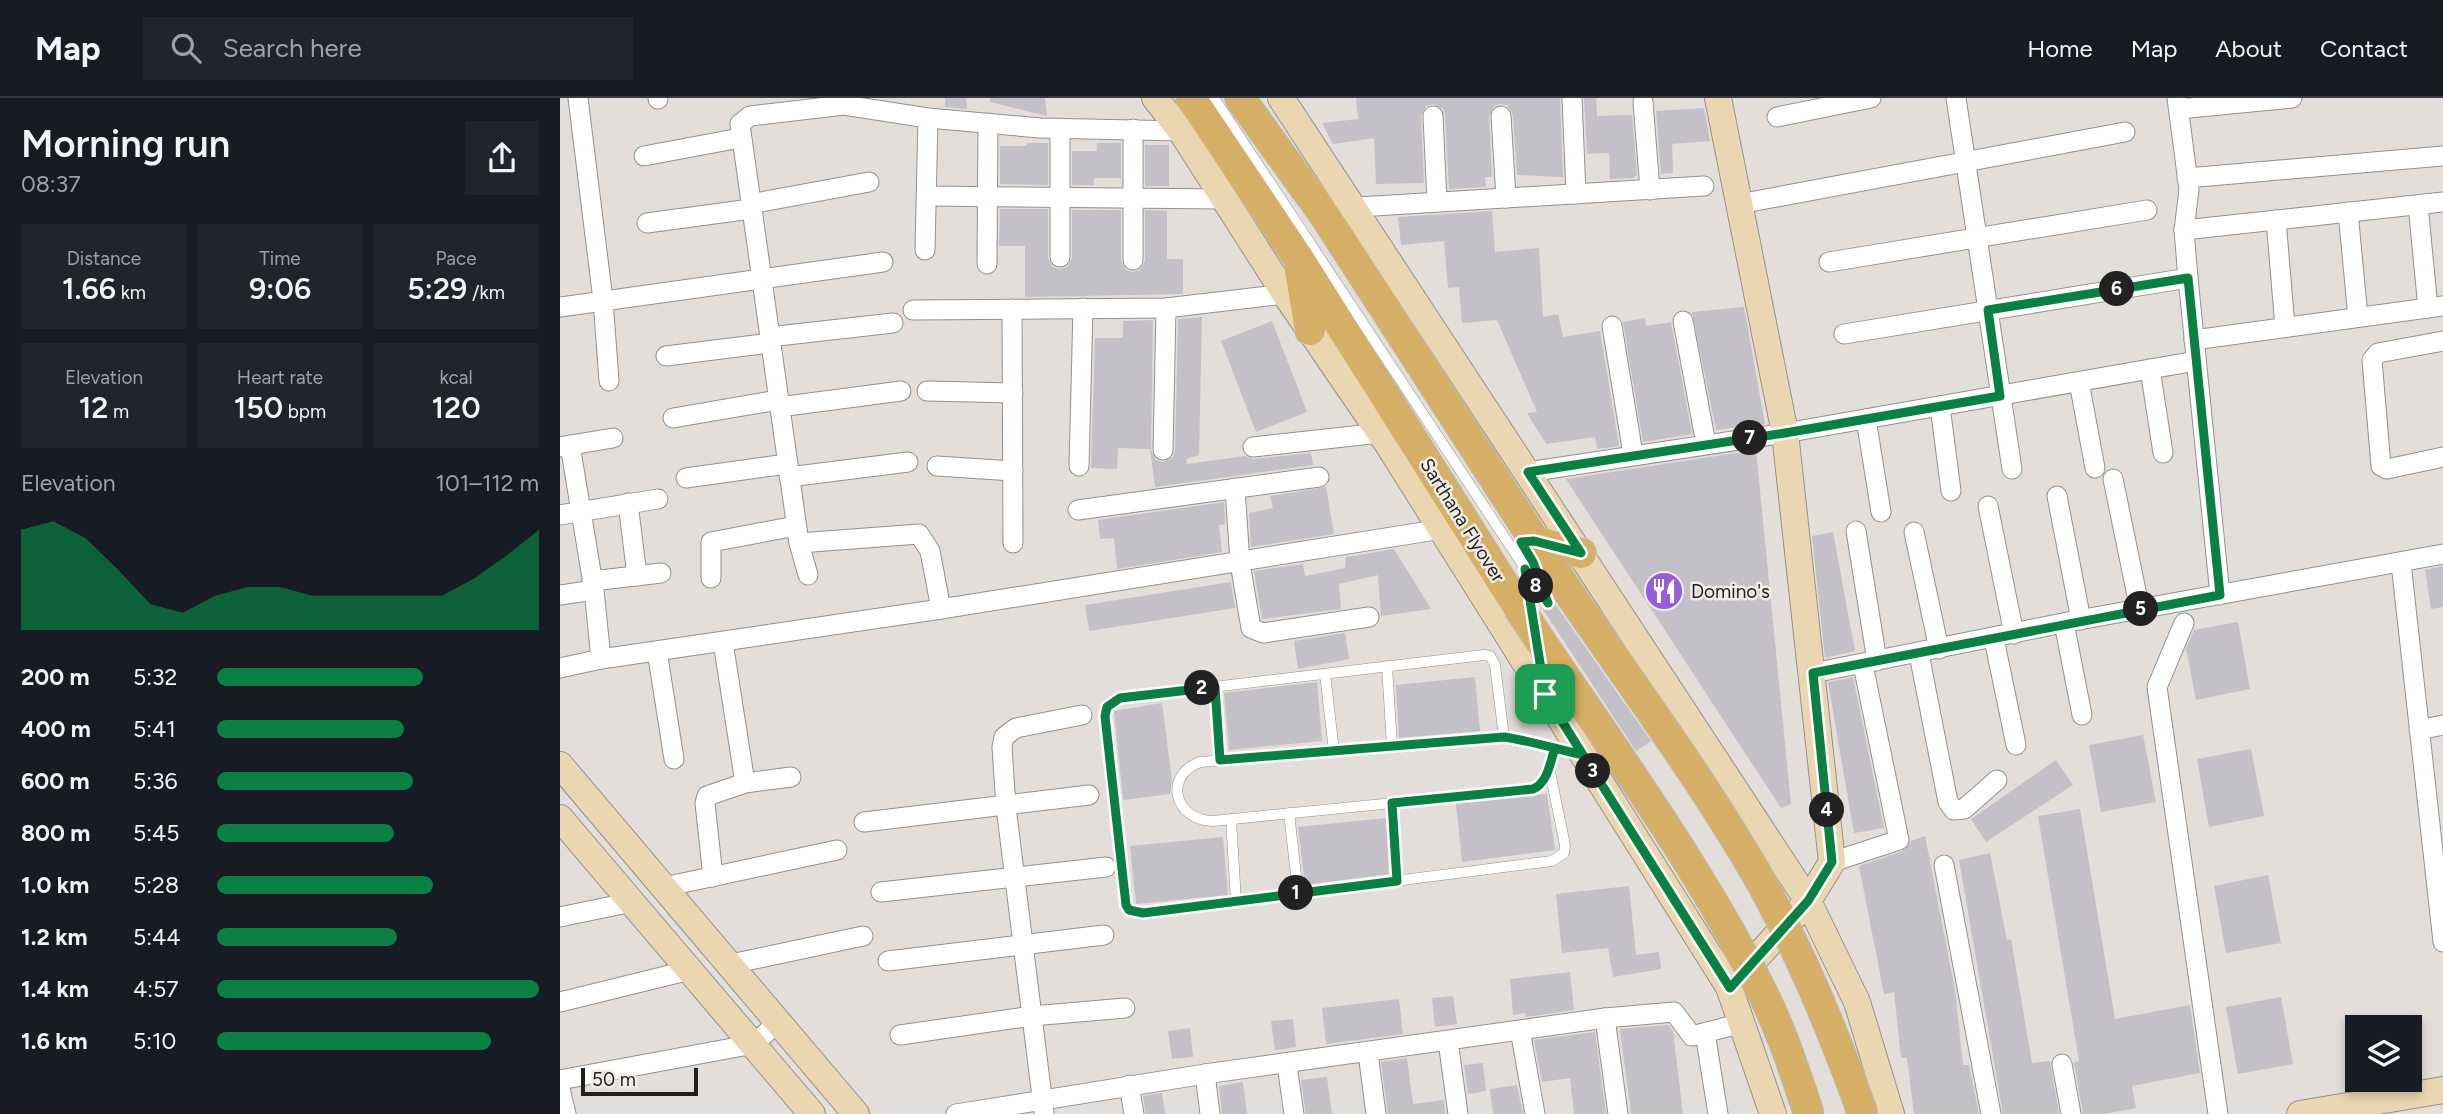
<!DOCTYPE html>
<meta charset="utf-8">
<style>
:root{--surface:#171b24;--page:#20242c;--text:#f1f3f6;--muted:#9ea1a6;--line:#363941;--accent:#0b8043}
body{margin:0;font-family:Figtree,sans-serif;background:var(--page);color:var(--text);height:100vh;display:flex;flex-direction:column;font-size:26px;white-space:nowrap}
*{box-sizing:border-box;margin:0}
p{font-size:23px;color:var(--muted)}
.icon{flex:none;width:38px;height:38px;fill:none;stroke:currentColor;stroke-width:2;stroke-linecap:round;stroke-linejoin:round}
.map{position:relative;flex:1;overflow:hidden}
.panel{display:flex;flex-direction:column;background:var(--surface);width:560px}
.panel>*{flex:none}
.tools{position:absolute;left:1785px;top:917px;display:grid;gap:14px}
.tools a{display:grid;place-items:center;width:77px;height:77px;border-radius:0px;background:var(--surface);box-shadow:0 4px 10px #0003;font-size:35px}
.scale{position:absolute;left:21px;bottom:18px;width:117px;box-sizing:border-box;padding-left:7px;border:4px solid #211f1d;border-top:0;font-size:19px;line-height:24px;white-space:nowrap;color:#211f1d;-webkit-text-stroke:5px #f0ece6;paint-order:stroke}
.pin{position:absolute;display:grid;place-items:center;width:60px;height:60px;color:#fff;margin:-30px;border-radius:14px;box-shadow:0 4px 10px #0006}
.km{position:absolute;width:35px;height:35px;margin:-18px;border-radius:50%;background:#222;color:#fff;font-size:19px;line-height:35px;text-align:center}
.round{display:grid;place-items:center;flex:none;width:74px;height:74px;border-radius:0px;background:var(--page)}
.summary{display:flex;align-items:center;justify-content:space-between;height:119px;padding:0 21px}
h1{font-size:38px;font-weight:600;line-height:52px}
.metrics{display:grid;grid-template-columns:repeat(3,1fr);gap:10px;height:119px;padding:7px 21px}
.metrics div{display:grid;align-content:center;border-radius:0px;background:var(--page);text-align:center}
.metrics b{font-size:30px;font-weight:600}
.metrics small{font-size:19px;font-weight:400}
.metrics p{font-size:19px}
.chart{height:196px;padding:14px 21px}
.chart p{display:flex;justify-content:space-between}
.chart svg{width:100%;height:126px;margin-top:7px;fill:var(--accent);opacity:.7}
ul{padding:0 21px;list-style:none;font-size:23px}
li{display:grid;grid-template-columns:112px 84px 1fr;align-items:center;height:52px}
li i{height:18px;border-radius:9px;background:var(--accent)}
header{display:flex;align-items:center;gap:42px;box-sizing:border-box;height:98px;padding:0 35px;background:var(--surface);border-bottom:2px solid var(--line)}
header strong{font-size:33px}
nav{display:flex;gap:38px;margin-inline-start:auto;font-size:24px}
.search{width:490px;height:63px;background:var(--page);display:flex;align-items:center;gap:18px;box-sizing:border-box;padding:0 24px;border-radius:0px;color:var(--muted);font-size:26px}
main{display:flex;flex:1;min-height:0}
.map>svg:first-child{display:block}
.building{fill:#c3c1c7}
.lines{fill:none;stroke-linecap:round;stroke-linejoin:round}
.lane-casing{stroke:#94908b;stroke-width:11}
.street-casing{stroke:#94908b;stroke-width:21}
.secondary-casing{stroke:#94908b;stroke-width:28}
.primary-casing{stroke:#bcbcbb;stroke-width:32}
.lane{stroke:#fff;stroke-width:10}
.street{stroke:#fff;stroke-width:19}
.secondary{stroke:#ead7b2;stroke-width:26}
.primary{stroke:#d6af66;stroke-width:30}
.primary-bridge-casing{stroke:#bcbcbb;stroke-width:32;stroke-linecap:butt}
.primary-bridge{stroke:#d6af66;stroke-width:30}
.route-casing{stroke:#fff;stroke-width:14}
.route{stroke:#0b8043;stroke-width:9}
.labels{text-anchor:middle;stroke-width:5;stroke-linejoin:round;paint-order:stroke}
.street-label{font-size:19px;fill:#211f1d;stroke:#f0ece6}
.poi-label{font-size:19px;fill:#211f1d;stroke:#f0ece6;text-anchor:start}
</style>
<header>
<strong>Map</strong>
<div class="search"><svg class="icon" aria-label="search" viewBox="0 0 24 24"><circle cx="10" cy="10" r="6"/><path d="M15 15l6 6"/></svg>Search here</div>
<nav><a>Home</a><a>Map</a><a>About</a><a>Contact</a></nav>
</header>
<main>
<section class="panel">
<div class="summary"><div><h1>Morning run</h1><p>08:37</p></div><a class="round"><svg class="icon" aria-label="share" viewBox="0 0 24 24"><path d="M12 15V3M7 8l5-5 5 5M5 13v7h14v-7"/></svg></a></div>
<div class="metrics">
<div><p>Distance</p><b>1.66<small> km</small></b></div>
<div><p>Time</p><b>9:06</b></div>
<div><p>Pace</p><b>5:29<small> /km</small></b></div>
</div>
<div class="metrics">
<div><p>Elevation</p><b>12<small> m</small></b></div>
<div><p>Heart rate</p><b>150<small> bpm</small></b></div>
<div><p>kcal</p><b>120</b></div>
</div>
<div class="chart"><p><span>Elevation</span>101–112 m</p>
<svg viewBox="0 0 160 44" preserveAspectRatio="none"><path d="M0 44V9L10 6L20 12L30 23L40 35L50 38L60 32L70 29L80 29L90 32L100 32L110 32L120 32L130 32L140 26L150 18L160 9V44z"/></svg>
</div>
<ul>
<li><b>200 m</b>5:32<i style="width:64%"></i></li>
<li><b>400 m</b>5:41<i style="width:58%"></i></li>
<li><b>600 m</b>5:36<i style="width:61%"></i></li>
<li><b>800 m</b>5:45<i style="width:55%"></i></li>
<li><b>1.0 km</b>5:28<i style="width:67%"></i></li>
<li><b>1.2 km</b>5:44<i style="width:56%"></i></li>
<li><b>1.4 km</b>4:57<i style="width:100%"></i></li>
<li><b>1.6 km</b>5:10<i style="width:85%"></i></li>
</ul>
</section>
<div class="map">
<svg width="1883" height="1016" viewBox="0 0 1883 1016">
<rect width="100%" height="100%" fill="#e3ded9"/>
<!-- building -->
<g class="building">
<polygon points="385,0 406,0 407,11 385,9"/>
<polygon points="430,0 485,0 487,18 430,4"/>
<polygon points="796,0 1000,0 1003,79 957,77 953,17 947,7 940,6 934,8 929,18 932,79 925,79 926,89 889,91 885,17 883,11 873,6 866,8 861,18 864,85 816,86 814,40 773,46 762,25 798,21"/>
<polygon points="1024,0 1036,0 1037,18 1072,17 1077,77 1073,80 1050,81 1049,55 1027,56"/>
<polygon points="1144,10 1150,43 1112,46 1113,75 1101,76 1096,13"/>
<polygon points="467,45 488,45 488,87 440,86 440,48 467,48"/>
<polygon points="537,45 561,45 561,80 534,80 534,87 512,87 512,53 537,53"/>
<rect x="585" y="47" width="24" height="41"/>
<polygon points="440,111 488,111 488,160 493,169 499,171 507,169 512,160 512,112 561,112 561,163 566,172 572,174 580,172 585,163 585,112 607,113 607,161 623,161 623,196 465,199 465,148 439,148"/>
<polygon points="932,113 935,154 979,150 983,219 998,216 1003,239 1040,233 1059,348 1037,351 1035,339 986,346 967,315 977,314 937,222 902,225 899,189 888,190 884,143 841,147 838,119"/>
<polygon points="1184,209 1205,326 1156,332 1132,214"/>
<polygon points="642,219 639,357 626,361 627,366 685,358 694,361 751,355 753,367 595,389 590,351 558,350 557,371 531,370 535,240 563,240 563,223 593,222 591,352 596,362 603,364 613,359 615,352 618,221"/>
<polygon points="1085,220 1086,228 1111,224 1132,336 1083,344 1063,224"/>
<polygon points="712,223 747,314 696,334 661,243"/>
<polygon points="1196,352 1231,706 1221,710 1006,381"/>
<polygon points="766,389 774,436 691,449 689,415 713,410 710,398"/>
<polygon points="664,404 665,426 659,427 662,454 557,471 554,440 540,441 538,422"/>
<polygon points="1273,434 1295,553 1265,560 1252,438"/>
<polygon points="834,451 871,511 821,518 818,477 779,486 781,511 702,521 694,473 743,466 745,478 785,470 786,459"/>
<polygon points="1883,468 1883,509 1871,511 1865,472"/>
<polygon points="671,484 675,510 529,533 525,507"/>
<polygon points="977,502 985,512 991,512 995,506 1091,643 1076,653"/>
<polygon points="1678,524 1690,591 1636,602 1626,551 1634,532"/>
<polygon points="785,535 789,561 738,571 734,543"/>
<polygon points="915,579 920,633 839,640 836,587"/>
<polygon points="1293,579 1324,730 1294,735 1268,584"/>
<polygon points="757,584 762,643 669,652 664,595"/>
<polygon points="602,605 612,682 610,696 563,702 554,613"/>
<polygon points="1583,637 1596,704 1541,714 1529,647"/>
<polygon points="1691,651 1704,718 1649,729 1637,661"/>
<polygon points="1496,662 1513,687 1426,744 1411,721"/>
<polygon points="987,696 995,752 902,764 896,706"/>
<polygon points="1520,711 1555,921 1630,907 1640,975 1572,988 1576,1010 1544,1016 1523,1016 1514,964 1519,963 1478,718"/>
<polygon points="826,720 829,776 745,787 738,729"/>
<polygon points="1365,738 1395,892 1403,967 1409,967 1419,1016 1354,1016 1347,960 1341,960 1334,894 1324,896 1299,768 1343,753 1351,743"/>
<polygon points="663,739 668,797 576,806 570,748"/>
<polygon points="1430,755 1447,842 1451,841 1472,965 1490,963 1499,1016 1443,1016 1399,762"/>
<polygon points="1708,777 1721,845 1666,855 1654,788"/>
<polygon points="1069,788 1076,857 1099,854 1101,871 1053,879 1048,850 1002,855 996,796"/>
<polygon points="1010,874 1014,912 966,919 965,915 953,917 950,881"/>
<polygon points="893,898 897,926 875,929 872,900"/>
<polygon points="1721,899 1733,966 1678,976 1666,909"/>
<polygon points="839,901 843,936 766,946 762,910"/>
<polygon points="733,921 736,949 715,952 711,923"/>
<polygon points="1108,927 1113,933 1123,1016 1071,1016 1060,931"/>
<polygon points="630,930 633,959 612,961 608,933"/>
<polygon points="1035,934 1046,1016 1014,1016 1010,980 982,984 974,942"/>
<polygon points="847,960 853,1006 884,1002 885,1016 828,1016 821,964"/>
<polygon points="923,965 926,993 908,996 904,967"/>
<polygon points="767,979 772,1016 746,1016 741,982"/>
<polygon points="683,984 687,1016 662,1016 659,988"/>
<polygon points="957,987 963,1016 933,1016 930,991"/>
<polygon points="602,995 605,1016 586,1016 583,998"/>
</g>
<g class="lines">
<!-- lane casing -->
<g class="lane-casing">
<g id="lane">
<polyline points="654,0 988,505"/>
<polyline points="970,460 983,491"/>
<polyline points="965,475 971,512"/>
<polyline points="827,568 832,648"/>
<polyline points="765,576 774,653"/>
<polyline points="655,589 660,662"/>
<polyline points="944,639 935,567 930,558 924,557 560,600 547,609 545,618 566,807 569,812 583,815 992,763 1004,755 1005,747 989,669"/>
<path d="M 995,650 C 990,665 988,685 973,691 L 653,723 C 614,722 603,678 640,664 L 944,639 C 968,643 992,649 1016,656"/>
<polyline points="832,705 837,783"/>
<polyline points="729,715 738,795"/>
<polyline points="671,721 676,803"/>
</g>
</g>
<!-- street casing -->
<g class="street-casing">
<g id="street">
<polyline points="18,0 43,202 49,283"/>
<polyline points="98,0 98,1"/>
<polyline points="1012,0 1016,96"/>
<polyline points="1396,0 1452,371"/>
<polyline points="1617,0 1629,92 1624,132 1628,180 1660,497"/>
<polyline points="1083,4 1090,92"/>
<polyline points="1619,11 1732,0"/>
<polyline points="873,18 877,104"/>
<polyline points="941,18 946,100"/>
<polyline points="1217,19 1311,0"/>
<polyline points="500,30 500,159"/>
<polyline points="84,58 180,40"/>
<polyline points="1627,80 1883,58"/>
<polyline points="367,98 664,101"/>
<polyline points="190,106 309,84"/>
<polyline points="1179,106 1565,34"/>
<polyline points="1858,107 1868,210"/>
<polyline points="782,110 1144,88"/>
<polyline points="1788,114 1798,219"/>
<polyline points="1716,122 1725,229"/>
<polyline points="87,125 191,111"/>
<polyline points="1624,132 1883,104"/>
<polyline points="365,152 368,20"/>
<polyline points="573,162 573,31"/>
<polyline points="1269,164 1587,112"/>
<polyline points="427,166 428,25"/>
<polyline points="0,209 323,164"/>
<polyline points="452,211 453,445"/>
<polyline points="353,212 606,210 725,196"/>
<polyline points="1123,223 1146,346"/>
<polyline points="1052,228 1073,356"/>
<polyline points="1284,236 1628,180"/>
<polyline points="209,239 333,225"/>
<polyline points="1634,242 1883,208"/>
<polyline points="1883,243 1818,255 1812,262 1821,368 1827,371 1883,359"/>
<polyline points="106,258 210,245"/>
<polyline points="1590,271 1603,355"/>
<polyline points="1519,284 1535,370"/>
<polyline points="367,293 453,295"/>
<polyline points="1380,308 1391,393"/>
<polyline points="219,309 341,293"/>
<polyline points="113,320 218,302"/>
<polyline points="1306,321 1321,414"/>
<polyline points="10,347 34,492 41,561"/>
<polyline points="0,349 53,340"/>
<polyline points="693,349 820,335"/>
<polyline points="603,352 606,210"/>
<polyline points="377,368 453,373"/>
<polyline points="519,368 523,210"/>
<polyline points="968,374 1225,335 1636,263"/>
<polyline points="229,379 348,364"/>
<polyline points="126,380 227,366"/>
<polyline points="1553,381 1580,512"/>
<polyline points="675,390 680,465 691,530 703,535 809,519"/>
<polyline points="1497,398 1521,522"/>
<polyline points="68,405 77,478"/>
<polyline points="1428,408 1454,536"/>
<polyline points="518,412 759,379"/>
<polyline points="0,417 98,401"/>
<polyline points="1296,433 1317,563"/>
<polyline points="1354,434 1379,551"/>
<polyline points="239,445 359,436 370,453 381,511"/>
<polyline points="1841,465 1883,844"/>
<polyline points="248,477 239,445 180,26 190,18 284,7 368,20 480,30 621,33 630,29"/>
<polyline points="151,480 151,444 236,428"/>
<polyline points="32,483 101,475"/>
<polyline points="0,497 34,492"/>
<polyline points="1504,525 1522,617"/>
<polyline points="1624,525 1597,589 1658,1016"/>
<polyline points="1434,541 1456,647"/>
<polyline points="163,544 185,685"/>
<polyline points="97,553 114,661"/>
<polyline points="1359,556 1388,704 1394,712 1404,711 1437,682"/>
<polyline points="0,570 41,561 381,511 882,431"/>
<polyline points="1253,575 1513,523 1883,456"/>
<polyline points="1859,632 1883,627"/>
<polyline points="304,724 529,697"/>
<polyline points="1272,764 1339,742 1303,567"/>
<polyline points="1384,767 1431,1016"/>
<polyline points="153,779 145,705 147,698 185,685 231,679"/>
<polyline points="104,789 277,752"/>
<polyline points="321,794 546,769"/>
<polyline points="0,819 72,804"/>
<polyline points="328,863 544,837"/>
<polyline points="171,866 303,838"/>
<polyline points="0,904 130,872"/>
<polyline points="1045,920 1058,1016"/>
<polyline points="960,932 975,1016"/>
<polyline points="1145,935 1158,1016"/>
<polyline points="340,937 472,918 565,910"/>
<polyline points="888,943 898,1016"/>
<polyline points="808,955 816,1016"/>
<polyline points="1502,966 1511,1016"/>
<polyline points="727,967 734,1016"/>
<polyline points="645,976 650,1016"/>
<polyline points="0,982 194,946 219,923"/>
<polyline points="569,987 574,1016"/>
<polyline points="0,991 6,1016"/>
<polyline points="484,1015 446,709 442,649 444,639 456,630 522,617"/>
<polyline points="396,1016 645,976 1045,920 1114,914 1132,938 1182,925"/>
</g>
</g>
<!-- secondary casing -->
<g class="secondary-casing">
<g id="secondary">
<polyline points="595,0 621,33 725,196 829,348 1169,889 1213,1016"/>
<polyline points="721,0 1248,803 1297,904 1331,1016"/>
<polyline points="1158,0 1225,335 1272,764 1248,803 1176,882"/>
<polyline points="0,667 296,1016"/>
<polyline points="0,720 252,1016"/>
<polyline points="1740,1016 1883,992"/>
</g>
</g>
<!-- primary casing -->
<g class="primary-casing">
<g id="primary">
<polyline points="631,0 737,158 958,509"/>
<polyline points="680,0 765,118 993,471"/>
<polyline points="740,172 750,232"/>
<polyline points="974,443 1021,455"/>
</g>
</g>
<!-- lane -->
<use href="#lane" class="lane"/>
<!-- street -->
<use href="#street" class="street"/>
<!-- secondary -->
<use href="#secondary" class="secondary"/>
<!-- primary -->
<use href="#primary" class="primary"/>
<!-- primary-bridge casing -->
<g class="primary-bridge-casing">
<g id="primary-bridge">
<path d="M 993,471 C 1062,574 1138,674 1200,782 C 1242,857 1274,935 1303,1016"/>
<path d="M 958,509 C 1039,632 1129,752 1196,882 C 1219,925 1234,971 1249,1016"/>
</g>
</g>
<!-- primary-bridge -->
<use href="#primary-bridge" class="primary-bridge"/>
</g>
<g class="lines">
<!-- route casing -->
<g class="route-casing">
<path id="route" d="M 985,596 L 1023,657 L 995,650 C 990,664 988,685 973,691 L 832,705 L 837,783 L 583,815 L 569,812 L 566,807 L 545,618 L 547,609 L 560,600 L 655,589 L 660,662 L 944,639 C 971,643 997,651 1023,657 L 1170,890 L 1248,803 L 1272,764 L 1253,575 L 1660,497 L 1628,180 L 1428,212 L 1440,298 L 1225,335 L 968,374 L 1021,455 L 974,443 L 961,444 L 973,464 L 988,505 L 965,471 L 985,596"/>
</g>
<!-- route -->
<use href="#route" class="route"/>
</g>
<!-- icons -->
<defs>
<g id="restaurant-disc" transform="scale(2.0125)"><circle r="9.5" fill="#965fd7" stroke="#f0ece6"/><path d="M-5-6h1v4h1v-4h1v4h1v-4h1v5L-1.5 .5V6h-2V.5L-5-1ZM5-6V6H3V1.5H1.5Q1.5-4 5-6Z" fill="#fff"/></g>
</defs>
<g fill-rule="evenodd">
<use href="#restaurant-disc" x="1104" y="493"/>
</g>
<g class="labels">
<!-- street labels -->
<g class="street-label">
<text transform="translate(903 422) rotate(58)" y="7">Sarthana Flyover</text>
</g>
<!-- poi labels -->
<g class="poi-label">
<text x="1131" y="500">Domino's</text>
</g>
</g>
</svg>
<div class="tools">
<a><svg class="icon" aria-label="layers" viewBox="0 0 24 24"><path d="M12 4l9 5-9 5-9-5zM3 14l9 5 9-5"/></svg></a>
</div>
<div class="scale">50 m</div>
<div class="pin" style="left:985px;top:596px;background:#1e9e55"><svg class="icon" aria-label="arrive" viewBox="0 0 24 24"><path d="M6 21V4h12l-3 4 3 4H6"/></svg></div>
<b class="km" style="left:736px;top:795px">1</b>
<b class="km" style="left:642px;top:590px">2</b>
<b class="km" style="left:1033px;top:673px">3</b>
<b class="km" style="left:1267px;top:712px">4</b>
<b class="km" style="left:1581px;top:511px">5</b>
<b class="km" style="left:1557px;top:191px">6</b>
<b class="km" style="left:1190px;top:340px">7</b>
<b class="km" style="left:976px;top:488px">8</b>
</div>
</main>
